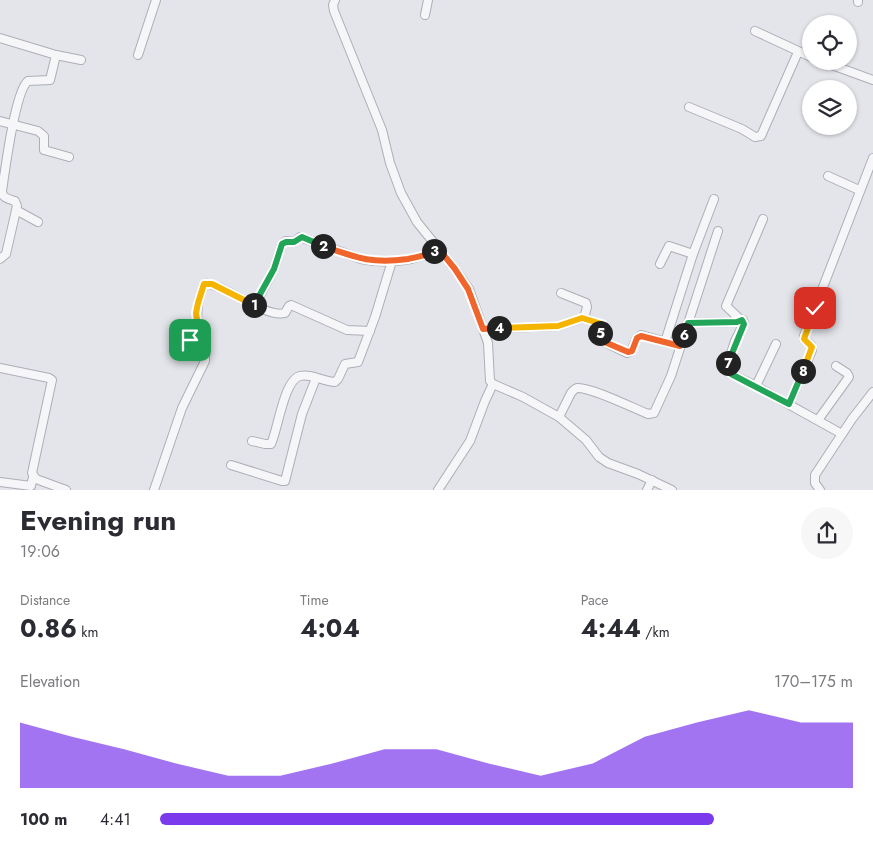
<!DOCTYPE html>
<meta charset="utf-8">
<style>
:root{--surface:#fff;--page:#f7f7f7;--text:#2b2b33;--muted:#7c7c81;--accent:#7c3aed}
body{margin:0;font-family:Jost,sans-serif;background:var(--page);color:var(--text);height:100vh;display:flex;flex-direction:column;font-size:19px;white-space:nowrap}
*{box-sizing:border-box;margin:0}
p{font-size:16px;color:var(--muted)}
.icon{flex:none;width:28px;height:28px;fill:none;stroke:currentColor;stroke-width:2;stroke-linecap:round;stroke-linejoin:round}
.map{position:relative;height:490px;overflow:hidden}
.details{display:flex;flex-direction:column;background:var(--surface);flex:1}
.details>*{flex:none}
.buttons{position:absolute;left:802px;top:15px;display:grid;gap:10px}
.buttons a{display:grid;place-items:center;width:55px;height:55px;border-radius:50%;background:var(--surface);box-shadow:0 1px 4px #0004;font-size:25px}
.pin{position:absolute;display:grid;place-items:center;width:42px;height:42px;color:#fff;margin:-21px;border-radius:10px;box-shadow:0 2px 8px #0006}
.km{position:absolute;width:25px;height:25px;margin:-12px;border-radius:50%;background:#222;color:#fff;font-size:14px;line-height:25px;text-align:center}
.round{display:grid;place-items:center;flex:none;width:52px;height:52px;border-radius:26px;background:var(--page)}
.headline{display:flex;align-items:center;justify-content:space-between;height:85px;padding:0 20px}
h1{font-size:28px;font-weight:700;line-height:38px}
.metrics{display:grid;grid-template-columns:repeat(3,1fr);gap:8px;height:85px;padding:5px 20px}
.metrics div{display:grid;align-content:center}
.metrics b{font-size:25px;font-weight:700}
.metrics small{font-size:14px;font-weight:400}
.metrics p{font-size:14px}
.chart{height:140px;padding:10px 20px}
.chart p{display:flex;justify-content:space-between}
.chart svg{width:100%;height:90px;margin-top:5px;fill:var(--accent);opacity:.7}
ul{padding:0 20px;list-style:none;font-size:16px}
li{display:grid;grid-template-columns:80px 60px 1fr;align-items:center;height:38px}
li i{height:12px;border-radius:6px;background:var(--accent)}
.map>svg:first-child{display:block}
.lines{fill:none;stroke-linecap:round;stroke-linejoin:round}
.street-casing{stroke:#acaeb8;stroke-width:10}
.street{stroke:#f6f6f9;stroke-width:8}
.split-1-casing{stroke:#fff;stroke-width:10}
.split-2-casing{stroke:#fff;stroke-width:10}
.split-3-casing{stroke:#fff;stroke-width:10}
.split-4-casing{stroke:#fff;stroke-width:10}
.split-5-casing{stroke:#fff;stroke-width:10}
.split-6-casing{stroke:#fff;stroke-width:10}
.split-7-casing{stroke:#fff;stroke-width:10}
.split-8-casing{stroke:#fff;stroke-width:10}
.split-9-casing{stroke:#fff;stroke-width:10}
.split-1{stroke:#f5b400;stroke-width:6}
.split-2{stroke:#22a559;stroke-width:6}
.split-3{stroke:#f0652b;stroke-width:6}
.split-4{stroke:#f0652b;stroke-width:6}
.split-5{stroke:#f5b400;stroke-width:6}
.split-6{stroke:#f0652b;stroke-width:6}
.split-7{stroke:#22a559;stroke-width:6}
.split-8{stroke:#22a559;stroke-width:6}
.split-9{stroke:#f5b400;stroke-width:6}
</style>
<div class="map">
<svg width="873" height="490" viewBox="0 0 873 490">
<rect width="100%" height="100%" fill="#e3e5ea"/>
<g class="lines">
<!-- street casing -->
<g class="street-casing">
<g id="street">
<polyline points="335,0 333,5 334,11 382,130 390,163 401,193 417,222 455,269 469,289 488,343 490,381 493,384 523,397 559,417"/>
<polyline points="858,2 858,0"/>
<polyline points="425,15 428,0"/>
<polyline points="755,31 811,57"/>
<polyline points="0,38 56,55 81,60"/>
<polyline points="138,55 156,0"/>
<polyline points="821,61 873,80"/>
<polyline points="689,107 742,129 755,137 761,136 798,52"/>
<polyline points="0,121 38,131 44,136 44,150 69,157"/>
<polyline points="828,176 859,190"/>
<polyline points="16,210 38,222"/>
<polyline points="763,219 726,306 744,323 735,341 726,369 731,374 752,384 842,434"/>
<path d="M 0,259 L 6,254 L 17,206 L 15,201 C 9,199 2,198 2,191 C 5,171 15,91 28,81 L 50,80 L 56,55"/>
<polyline points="660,264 669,246 693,254"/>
<polyline points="561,293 586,303 587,307 584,318"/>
<path d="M 255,305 L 274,269 L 282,244 L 286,241 L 294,242 L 300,237 L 361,259 C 385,264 418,262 438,248"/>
<polyline points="688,323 737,322 743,320"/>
<polyline points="483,329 558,326 583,318 601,324 600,340 627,353 631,351 637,338 641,335 680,346"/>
<polyline points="665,342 693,254 714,199"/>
<polyline points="0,368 49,378 52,380 32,473 36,479 66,490"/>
<polyline points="756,386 776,344"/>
<polyline points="789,404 812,350 811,345 804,339 804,336 873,158"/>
<polyline points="818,420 849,377 847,373 836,366"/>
<path d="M 252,441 L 265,444 L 271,444 C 278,429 284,380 300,376 C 311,373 324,382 335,382 L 338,379 L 345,364 L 358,362 L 375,317 L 392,261"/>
<polyline points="231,465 282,481 285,481 302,414 316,378"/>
<polyline points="0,482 31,486 33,477"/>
<path d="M 154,490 L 182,408 L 205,361 L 205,357 L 198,353 L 189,342 L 197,320 L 198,303 L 204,284 C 218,280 265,319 285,313 L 289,306 L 291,305 L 347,330 L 370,331"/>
<polyline points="438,490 470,441 485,401 493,384"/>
<polyline points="647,490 652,480"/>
<path d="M 672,490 L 638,474 L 608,463 L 599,457 L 586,440 L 559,417 L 571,393 C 574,390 574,389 577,388 C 591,387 633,408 648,414 L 654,413 L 671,376 L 718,231"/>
<polyline points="820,490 815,483 815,475 852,419 873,392"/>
</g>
</g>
<!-- street -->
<use href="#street" class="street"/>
</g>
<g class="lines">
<!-- split-1 casing -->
<g class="split-1-casing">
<polyline id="split-1" points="190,340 197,320 196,313 198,303 204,284 212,284 254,305"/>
</g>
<!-- split-2 casing -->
<g class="split-2-casing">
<polyline id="split-2" points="254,305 274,269 282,244 286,242 294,242 302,237 323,246"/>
</g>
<!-- split-3 casing -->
<g class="split-3-casing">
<path id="split-3" d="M 323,246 C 357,258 371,264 408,259 C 417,257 426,256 434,251"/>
</g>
<!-- split-4 casing -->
<g class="split-4-casing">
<polyline id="split-4" points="434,251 438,248 455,269 468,289 483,329 499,328"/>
</g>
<!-- split-5 casing -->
<g class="split-5-casing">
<polyline id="split-5" points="499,328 558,326 582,318 602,324 600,333"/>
</g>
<!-- split-6 casing -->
<g class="split-6-casing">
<polyline id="split-6" points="600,333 600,340 628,352 632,351 637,338 641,336 680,346 684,335"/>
</g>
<!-- split-7 casing -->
<g class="split-7-casing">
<polyline id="split-7" points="684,335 688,323 737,322 742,320 744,324 728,363"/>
</g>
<!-- split-8 casing -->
<g class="split-8-casing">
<polyline id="split-8" points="728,363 726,369 731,374 789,404 803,371"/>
</g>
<!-- split-9 casing -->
<g class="split-9-casing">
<polyline id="split-9" points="803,371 812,347 804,339 815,308"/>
</g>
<!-- split-1 -->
<use href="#split-1" class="split-1"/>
<!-- split-2 -->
<use href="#split-2" class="split-2"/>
<!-- split-3 -->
<use href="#split-3" class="split-3"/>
<!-- split-4 -->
<use href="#split-4" class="split-4"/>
<!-- split-5 -->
<use href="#split-5" class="split-5"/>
<!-- split-6 -->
<use href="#split-6" class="split-6"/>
<!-- split-7 -->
<use href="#split-7" class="split-7"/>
<!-- split-8 -->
<use href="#split-8" class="split-8"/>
<!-- split-9 -->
<use href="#split-9" class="split-9"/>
</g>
</svg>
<div class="buttons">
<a><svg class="icon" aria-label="locate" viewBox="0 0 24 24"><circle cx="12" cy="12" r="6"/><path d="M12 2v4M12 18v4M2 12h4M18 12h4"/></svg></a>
<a><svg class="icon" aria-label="layers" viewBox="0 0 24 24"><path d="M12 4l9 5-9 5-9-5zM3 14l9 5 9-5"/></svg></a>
</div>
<div class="pin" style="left:190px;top:340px;background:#1e9e55"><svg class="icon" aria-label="arrive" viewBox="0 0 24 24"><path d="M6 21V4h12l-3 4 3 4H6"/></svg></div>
<div class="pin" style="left:815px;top:308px;background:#d93025"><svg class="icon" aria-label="check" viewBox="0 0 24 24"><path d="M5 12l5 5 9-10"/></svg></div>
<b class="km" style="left:254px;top:305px">1</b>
<b class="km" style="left:323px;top:246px">2</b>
<b class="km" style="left:434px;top:251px">3</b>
<b class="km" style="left:499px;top:328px">4</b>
<b class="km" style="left:600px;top:333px">5</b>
<b class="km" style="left:684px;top:335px">6</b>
<b class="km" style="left:728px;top:363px">7</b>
<b class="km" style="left:803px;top:371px">8</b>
</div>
<section class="details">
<div class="headline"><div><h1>Evening run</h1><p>19:06</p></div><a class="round"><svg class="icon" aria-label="share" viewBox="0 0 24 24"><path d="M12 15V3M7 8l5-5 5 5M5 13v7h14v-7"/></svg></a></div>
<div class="metrics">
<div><p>Distance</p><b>0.86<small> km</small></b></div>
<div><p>Time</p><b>4:04</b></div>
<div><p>Pace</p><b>4:44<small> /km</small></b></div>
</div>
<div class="chart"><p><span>Elevation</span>170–175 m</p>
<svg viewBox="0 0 160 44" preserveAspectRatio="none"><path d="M0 44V12L10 19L20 25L30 32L40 38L50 38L60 32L70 25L80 25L90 32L100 38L110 32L120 19L130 12L140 6L150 12L160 12V44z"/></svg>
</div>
<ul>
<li><b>100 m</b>4:41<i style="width:80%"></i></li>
</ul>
</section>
